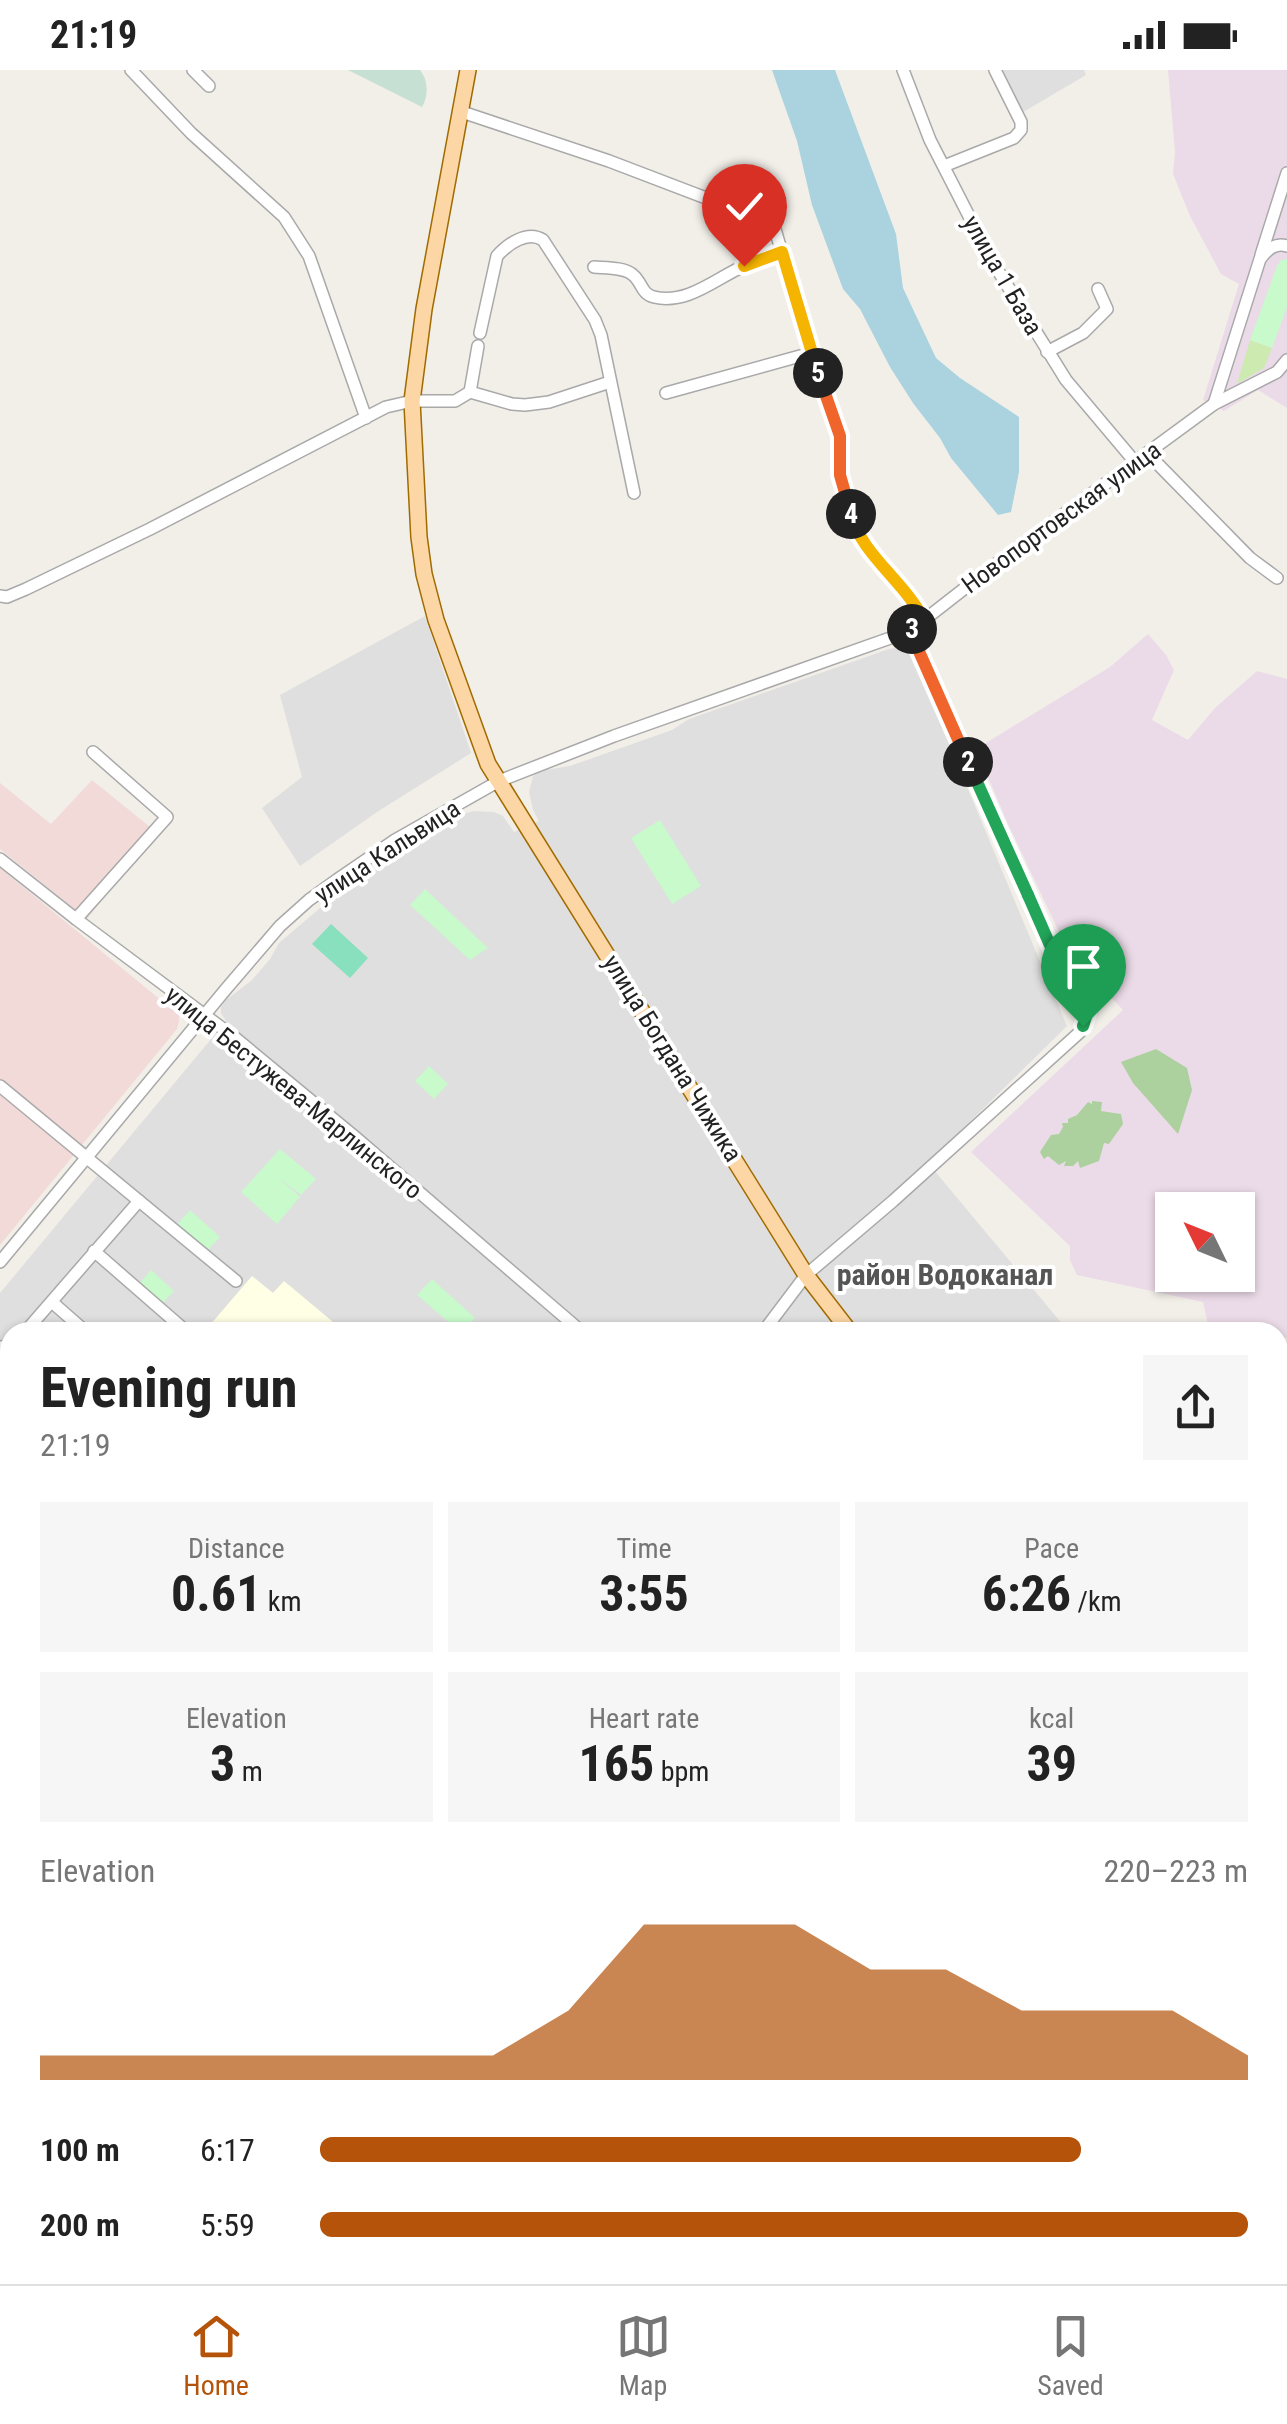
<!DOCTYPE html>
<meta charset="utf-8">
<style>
:root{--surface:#fff;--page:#f6f6f6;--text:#222;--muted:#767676;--line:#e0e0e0;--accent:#b45309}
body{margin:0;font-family:"Roboto Condensed",sans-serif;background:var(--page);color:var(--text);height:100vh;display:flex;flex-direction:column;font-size:38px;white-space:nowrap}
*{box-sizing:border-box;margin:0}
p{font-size:32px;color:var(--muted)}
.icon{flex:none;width:55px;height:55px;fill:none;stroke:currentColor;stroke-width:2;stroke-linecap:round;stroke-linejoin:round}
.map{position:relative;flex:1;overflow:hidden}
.details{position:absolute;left:0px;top:1252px;width:1288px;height:962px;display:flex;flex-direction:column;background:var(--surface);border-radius:30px 30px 0 0;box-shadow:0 2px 8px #0004}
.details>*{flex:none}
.needle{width:65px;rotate:313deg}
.buttons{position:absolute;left:1155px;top:1122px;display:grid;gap:20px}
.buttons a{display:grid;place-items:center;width:100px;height:100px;border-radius:0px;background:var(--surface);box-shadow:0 2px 8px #0004;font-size:50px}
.pin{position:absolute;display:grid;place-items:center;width:85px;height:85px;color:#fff;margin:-102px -42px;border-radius:50% 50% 50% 0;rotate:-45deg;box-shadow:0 0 10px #0007}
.pin .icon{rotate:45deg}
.km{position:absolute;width:50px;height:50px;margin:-25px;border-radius:50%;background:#222;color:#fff;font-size:28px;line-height:50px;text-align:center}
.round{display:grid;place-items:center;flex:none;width:105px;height:105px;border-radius:0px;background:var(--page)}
.headline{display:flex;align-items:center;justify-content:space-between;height:170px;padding:0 40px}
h1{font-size:55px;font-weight:700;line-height:75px}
.stats{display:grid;grid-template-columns:repeat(3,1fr);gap:15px;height:170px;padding:10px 40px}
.stats div{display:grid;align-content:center;border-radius:0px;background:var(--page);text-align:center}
.stats b{font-size:50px;font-weight:700}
.stats small{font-size:28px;font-weight:400}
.stats p{font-size:28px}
.chart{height:280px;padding:20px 40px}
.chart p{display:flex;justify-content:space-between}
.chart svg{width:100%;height:180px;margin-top:10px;fill:var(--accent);opacity:.7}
ul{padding:0 40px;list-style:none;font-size:32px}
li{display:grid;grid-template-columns:160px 120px 1fr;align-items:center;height:75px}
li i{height:25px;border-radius:12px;background:var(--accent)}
.status{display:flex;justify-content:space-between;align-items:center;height:70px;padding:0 50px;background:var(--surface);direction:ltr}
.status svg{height:28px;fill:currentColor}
.tab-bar{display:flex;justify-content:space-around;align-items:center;height:140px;border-top:2px solid var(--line);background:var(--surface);font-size:28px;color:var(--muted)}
.tab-bar a{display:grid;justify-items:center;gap:5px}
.tab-bar .selected{color:var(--accent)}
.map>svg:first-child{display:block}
.residential{fill:#e0dfdf}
.commercial{fill:#f2dad9}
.industrial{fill:#ebdbe8;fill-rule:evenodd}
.education{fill:#ffffe5}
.grass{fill:#cdebb0}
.forest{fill:#add19e}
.wetland{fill:#c6e0d4}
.park{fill:#c8facc}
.pitch{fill:#88e0be}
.plaza{fill:#dddde8}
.water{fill:#aad3df}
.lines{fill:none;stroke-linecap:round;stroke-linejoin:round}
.stream{stroke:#aad3df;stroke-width:2.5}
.minor-casing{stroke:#a9a9a9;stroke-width:14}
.major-casing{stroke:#a06b00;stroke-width:18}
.minor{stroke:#fff;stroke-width:11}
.major{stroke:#fcd6a4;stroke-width:15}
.split-1-casing{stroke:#fff;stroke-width:20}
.split-2-casing{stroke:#fff;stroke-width:20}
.split-3-casing{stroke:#fff;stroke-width:20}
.split-4-casing{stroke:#fff;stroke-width:20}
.split-5-casing{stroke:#fff;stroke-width:20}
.split-6-casing{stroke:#fff;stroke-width:20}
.split-1{stroke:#22a559;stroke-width:12}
.split-2{stroke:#22a559;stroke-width:12}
.split-3{stroke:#f0652b;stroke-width:12}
.split-4{stroke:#f5b400;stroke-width:12}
.split-5{stroke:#f0652b;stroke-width:12}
.split-6{stroke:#f5b400;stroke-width:12}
.labels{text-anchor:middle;stroke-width:8;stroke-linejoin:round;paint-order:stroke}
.street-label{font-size:25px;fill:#222;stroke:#fff}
.quarter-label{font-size:30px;font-weight:bold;fill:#555;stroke:#fff}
</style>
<div class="status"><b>21:19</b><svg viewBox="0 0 49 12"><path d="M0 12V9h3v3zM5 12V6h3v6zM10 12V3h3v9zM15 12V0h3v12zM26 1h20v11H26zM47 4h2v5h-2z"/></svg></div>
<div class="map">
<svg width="1287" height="2214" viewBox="0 0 1287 2214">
<rect width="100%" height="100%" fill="#f2efe9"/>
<!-- residential -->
<g class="residential">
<polygon points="999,0 1084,0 1086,5 1020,44"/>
<polygon points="425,546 471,683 377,742 300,796 262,738 302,707 280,625"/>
<polygon points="901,577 909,578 1067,956 928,1093 1069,1262 10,1262 10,2205 1278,2205 1278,1913 1287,1928 1287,2214 0,2214 0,1223 226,951 221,943 221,937 226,930 252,910 270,889 279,873 327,832 457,746 473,741 494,742 503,746 514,762 539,751 533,740 529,722 533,706 539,701 570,696 672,660 689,649 889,579"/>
<polygon points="1278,1396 1287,1401 1287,1731 1278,1737"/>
</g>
<!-- commercial -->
<g class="commercial">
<polygon points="92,710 155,761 87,849 0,779 0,713 51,754"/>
<polygon points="0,798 179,945 179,951 177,959 0,1175"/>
</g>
<!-- industrial -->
<g class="industrial">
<polygon points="1168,0 1287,0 1287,338 1258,320 1224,341 1203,330 1239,214 1221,204 1190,146 1173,104 1175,82"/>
<path d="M 1148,564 L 1166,585 L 1174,600 L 1152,650 L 1188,670 L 1215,638 L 1257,601 L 1287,609 L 1287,1268 L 1278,1266 L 1278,1262 L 1257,1262 L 1208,1254 L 1203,1232 L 1077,1205 L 1070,1190 L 1070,1176 L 971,1082 L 1123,940 L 1069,883 L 1007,752 L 976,679 L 1110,597 ZM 1172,1140 L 1238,1140 L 1238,1205 L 1172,1205 Z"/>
</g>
<!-- education -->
<polygon class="education" points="252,1206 273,1223 284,1211 345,1262 204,1262"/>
<!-- grass -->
<polygon class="grass" points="1250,270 1272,278 1264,298 1237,314"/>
<!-- forest -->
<g class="forest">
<polygon points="1156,979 1187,998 1192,1020 1178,1064 1133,1013 1121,992"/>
<polygon points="1092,1031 1102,1032 1101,1041 1121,1044 1123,1054 1109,1074 1104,1073 1099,1091 1080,1098 1078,1091 1073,1096 1064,1096 1066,1091 1059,1095 1048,1086 1044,1089 1040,1082 1051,1065 1059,1064 1063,1057 1062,1053 1068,1053 1068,1049 1077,1045 1088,1032 1092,1034"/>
</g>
<!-- wetland -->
<path class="wetland" d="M 348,0 L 420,0 C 428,10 429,25 422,37 Z"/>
<!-- park -->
<g class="park">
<polygon points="1287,189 1287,237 1272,278 1250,270 1277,196 1281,190"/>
<polygon points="660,750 701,816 672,834 631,768"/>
<polygon points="425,819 488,878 470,890 410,835"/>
<polygon points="429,996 448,1014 434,1029 415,1011"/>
<polygon points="280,1079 316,1109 301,1125 278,1107 300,1127 277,1154 241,1122"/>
<polygon points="190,1140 220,1167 206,1182 176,1156"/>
<polygon points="151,1200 174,1221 162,1234 139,1214"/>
<polygon points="432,1209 475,1248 462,1262 460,1262 417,1225"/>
<polygon points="1,1480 10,1488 10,1532 0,1523"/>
</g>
<!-- pitch -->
<polygon class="pitch" points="331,854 368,888 350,908 312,874"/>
<!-- plaza -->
<polygon class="plaza" points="1287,1736 1287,1842 1278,1828 1278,1742"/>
<!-- water -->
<polygon class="water" points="772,0 835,0 896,164 903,218 936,288 960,308 1019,347 1019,402 1011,442 998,445 951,388 940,368 913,333 890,297 860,239 843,219 812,135 797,71"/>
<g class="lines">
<!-- stream -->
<g class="stream">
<polyline points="0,1647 10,1649"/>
<polyline points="721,2205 734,2214"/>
</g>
<!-- minor casing -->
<g class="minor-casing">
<g id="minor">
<polyline points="131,0 191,63 284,147 309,186 366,348"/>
<polyline points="193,0 209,16"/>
<polyline points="903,0 930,70 992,191 1066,310 1135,392"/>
<polyline points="459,41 609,91 766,151 775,159 811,283 840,366 841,405 853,452 858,466 909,523 924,549"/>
<polyline points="944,96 1014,68 1021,60 1021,52 995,0"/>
<polyline points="1261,185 1287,103"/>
<path d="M 594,197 C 605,198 625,197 633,205 C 642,212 641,224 654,227 C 688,235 716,208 744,196 C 756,191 769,187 782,182"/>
<path d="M 480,263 L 497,186 C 508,174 527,160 543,170 L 595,250 L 601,265 L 634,423"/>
<polyline points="1047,282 1083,263 1107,239 1098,219"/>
<polyline points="470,322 478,276"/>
<polyline points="666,323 811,283"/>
<path d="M 1214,334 L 1260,189 C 1267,180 1275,172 1287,176"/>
<polyline points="1147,383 1250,488 1277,508"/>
<polyline points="0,526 7,527 26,519 150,459 386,337 412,331 455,331 470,322 512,334 525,335 549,332 610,312"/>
<polyline points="0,789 76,849 234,967 355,1067 582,1262"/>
<polyline points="76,849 167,747 93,682"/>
<polyline points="0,1016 236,1211"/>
<polyline points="94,1181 187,1262"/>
<polyline points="0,1192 226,919 280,856 309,830 341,807 395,770 499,711 614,666 910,561 992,497 1214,334 1277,302 1287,290"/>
<polyline points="53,1233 86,1262"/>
<polyline points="25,1262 139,1131"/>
<polyline points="763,1262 806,1205 893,1131 1080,962 1087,944 1057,891 910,561"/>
<polyline points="0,1277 10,1276"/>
<polyline points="0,1604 10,1608"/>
<polyline points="809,2205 820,2214"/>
<polyline points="22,2214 28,2205"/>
</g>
</g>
<!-- major casing -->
<g class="major-casing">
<g id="major">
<polyline points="468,0 424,239 412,331 419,467 424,504 436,550 488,694 806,1205 850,1262"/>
<polyline points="1278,1876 1287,1890"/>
<polyline points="0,2206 12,2214"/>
<polyline points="968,2214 974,2205"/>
</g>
</g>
<!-- minor -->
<use href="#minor" class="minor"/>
<!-- major -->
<use href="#major" class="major"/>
</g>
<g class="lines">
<!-- split-1 casing -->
<g class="split-1-casing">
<polyline id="split-1" points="1028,825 1057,891 1084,938 1087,944 1083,956"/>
</g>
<!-- split-2 casing -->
<g class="split-2-casing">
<polyline id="split-2" points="968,692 1028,825"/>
</g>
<!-- split-3 casing -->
<g class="split-3-casing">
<polyline id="split-3" points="912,559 910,561 968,692"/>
</g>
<!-- split-4 casing -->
<g class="split-4-casing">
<path id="split-4" d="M 851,444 C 861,484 904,511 924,550 L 912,559"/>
</g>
<!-- split-5 casing -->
<g class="split-5-casing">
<polyline id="split-5" points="818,303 840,366 840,405 851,444"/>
</g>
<!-- split-6 casing -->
<g class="split-6-casing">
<polyline id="split-6" points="744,196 782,182 818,303"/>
</g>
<!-- split-1 -->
<use href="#split-1" class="split-1"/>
<!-- split-2 -->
<use href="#split-2" class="split-2"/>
<!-- split-3 -->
<use href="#split-3" class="split-3"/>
<!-- split-4 -->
<use href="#split-4" class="split-4"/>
<!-- split-5 -->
<use href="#split-5" class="split-5"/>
<!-- split-6 -->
<use href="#split-6" class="split-6"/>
</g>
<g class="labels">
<!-- street labels -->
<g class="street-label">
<text transform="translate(1003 205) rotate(60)" y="9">улица 1 База</text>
<text transform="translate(1061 447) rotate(-36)" y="9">Новопортовская улица</text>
<text transform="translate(387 781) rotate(-33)" y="9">улица Кальвица</text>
<text transform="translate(673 988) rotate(58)" y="9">улица Богдана Чижика</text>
<text transform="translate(294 1022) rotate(39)" y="9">улица Бестужева-Марлинского</text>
</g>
<!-- quarter labels -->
<g class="quarter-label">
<text x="945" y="1215">район Водоканал</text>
</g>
</g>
</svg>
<div class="buttons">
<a><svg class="needle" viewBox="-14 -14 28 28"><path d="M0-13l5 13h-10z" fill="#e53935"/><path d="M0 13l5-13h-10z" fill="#767676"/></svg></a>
</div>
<div class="pin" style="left:1083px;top:956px;background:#1e9e55"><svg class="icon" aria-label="arrive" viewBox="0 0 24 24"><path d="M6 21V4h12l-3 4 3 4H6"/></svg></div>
<div class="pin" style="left:744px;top:196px;background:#d93025"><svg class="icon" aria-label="check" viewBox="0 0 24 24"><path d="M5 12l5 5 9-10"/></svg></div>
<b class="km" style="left:968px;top:692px">2</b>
<b class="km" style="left:912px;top:559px">3</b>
<b class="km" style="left:851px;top:444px">4</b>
<b class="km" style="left:818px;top:303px">5</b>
<section class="details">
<div class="headline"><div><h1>Evening run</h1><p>21:19</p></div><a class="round"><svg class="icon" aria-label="share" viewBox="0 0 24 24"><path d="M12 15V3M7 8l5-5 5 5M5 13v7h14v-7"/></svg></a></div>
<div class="stats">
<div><p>Distance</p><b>0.61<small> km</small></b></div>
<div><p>Time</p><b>3:55</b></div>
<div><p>Pace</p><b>6:26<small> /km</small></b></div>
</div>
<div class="stats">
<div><p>Elevation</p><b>3<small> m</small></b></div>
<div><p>Heart rate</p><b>165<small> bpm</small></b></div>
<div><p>kcal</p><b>39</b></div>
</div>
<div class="chart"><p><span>Elevation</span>220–223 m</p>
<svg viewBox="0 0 160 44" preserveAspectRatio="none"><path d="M0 44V38L10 38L20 38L30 38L40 38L50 38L60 38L70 27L80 6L90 6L100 6L110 17L120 17L130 27L140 27L150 27L160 38V44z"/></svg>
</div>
<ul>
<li><b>100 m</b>6:17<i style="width:82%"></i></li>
<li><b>200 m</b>5:59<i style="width:100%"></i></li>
</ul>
</section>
</div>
<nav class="tab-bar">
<a class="selected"><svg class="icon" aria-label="home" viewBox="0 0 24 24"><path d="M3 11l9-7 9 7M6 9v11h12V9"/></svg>Home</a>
<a><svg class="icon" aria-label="map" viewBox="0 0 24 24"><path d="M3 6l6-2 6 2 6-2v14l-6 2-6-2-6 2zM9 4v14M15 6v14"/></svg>Map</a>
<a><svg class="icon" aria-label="saved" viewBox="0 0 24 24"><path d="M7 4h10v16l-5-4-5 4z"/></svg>Saved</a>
</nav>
